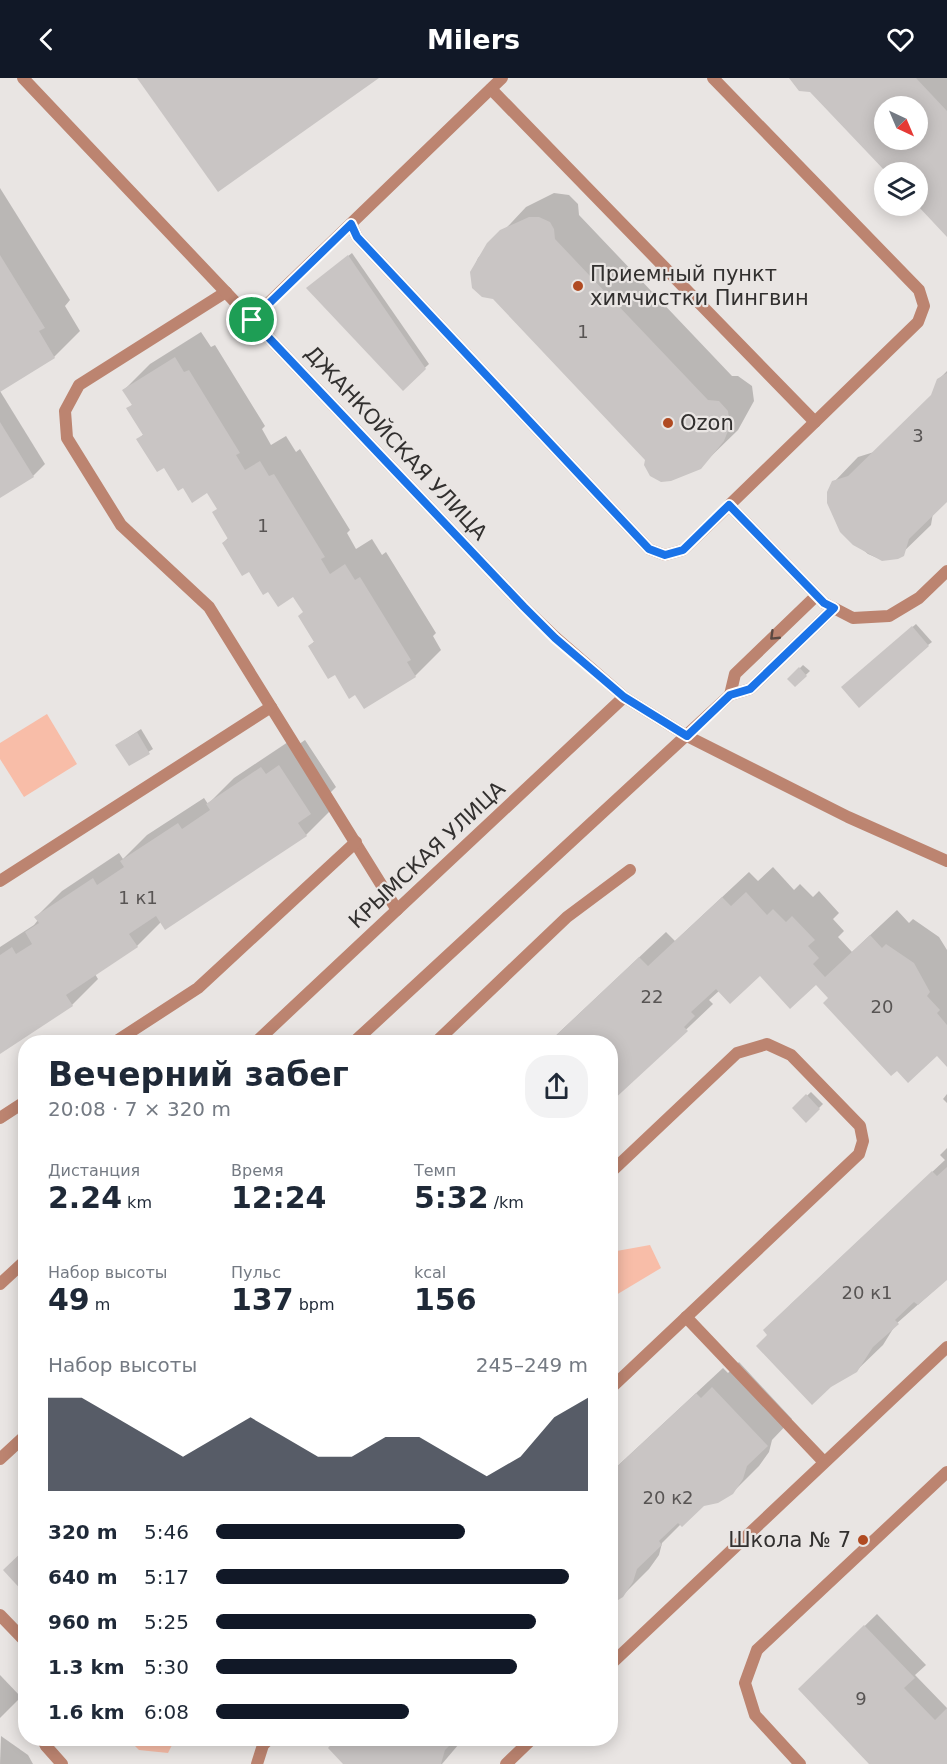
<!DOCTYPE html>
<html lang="ru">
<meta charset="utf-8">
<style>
:root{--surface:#fff;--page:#f2f2f3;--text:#1f2937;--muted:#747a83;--accent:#111827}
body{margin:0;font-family:"DejaVu Sans",sans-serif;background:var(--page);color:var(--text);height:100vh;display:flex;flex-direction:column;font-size:22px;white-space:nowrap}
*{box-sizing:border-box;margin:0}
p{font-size:20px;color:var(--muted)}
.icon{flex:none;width:33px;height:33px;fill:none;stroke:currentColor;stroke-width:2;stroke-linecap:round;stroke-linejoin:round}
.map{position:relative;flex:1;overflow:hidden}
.panel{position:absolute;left:18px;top:957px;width:600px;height:711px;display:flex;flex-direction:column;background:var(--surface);border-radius:24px;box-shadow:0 3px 15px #0003}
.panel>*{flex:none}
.needle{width:39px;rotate:136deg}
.controls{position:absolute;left:874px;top:18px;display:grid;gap:12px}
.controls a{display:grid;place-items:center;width:54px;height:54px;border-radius:50%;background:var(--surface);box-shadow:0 3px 15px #0003;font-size:30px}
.pin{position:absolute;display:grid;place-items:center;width:51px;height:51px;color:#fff;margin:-26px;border:3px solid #fff;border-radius:50%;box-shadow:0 2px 6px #0007}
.round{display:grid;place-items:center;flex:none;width:63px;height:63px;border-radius:24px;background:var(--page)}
.headline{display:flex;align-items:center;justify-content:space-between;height:102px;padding:0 30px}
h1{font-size:33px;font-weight:700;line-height:45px}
.stats{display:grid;grid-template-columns:repeat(3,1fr);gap:9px;height:102px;padding:6px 30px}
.stats div{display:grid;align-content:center}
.stats b{font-size:30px;font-weight:700}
.stats small{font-size:16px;font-weight:400}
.stats p{font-size:16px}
.chart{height:168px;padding:12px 30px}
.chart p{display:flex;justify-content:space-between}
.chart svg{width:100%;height:108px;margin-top:6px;fill:var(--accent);opacity:.7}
ul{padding:0 30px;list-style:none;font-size:20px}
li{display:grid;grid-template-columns:96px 72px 1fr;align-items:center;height:45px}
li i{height:15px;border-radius:8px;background:var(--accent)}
header{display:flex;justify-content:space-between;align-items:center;height:78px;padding:0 30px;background:var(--accent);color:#fff;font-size:27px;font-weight:700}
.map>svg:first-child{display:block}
.green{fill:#f8bda8}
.shadow{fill:#0003;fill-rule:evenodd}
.building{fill:#c9c5c4;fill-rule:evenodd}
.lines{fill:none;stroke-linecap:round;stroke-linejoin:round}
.lane{stroke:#bc8470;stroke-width:12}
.street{stroke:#bc8470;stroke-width:12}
.oneway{stroke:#5b4942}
.route-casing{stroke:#fff;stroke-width:12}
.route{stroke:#1a73e8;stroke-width:8}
.poi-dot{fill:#b04a21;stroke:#e9e5e3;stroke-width:2}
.labels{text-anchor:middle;stroke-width:4.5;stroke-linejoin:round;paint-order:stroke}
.number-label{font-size:18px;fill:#585554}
.poi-label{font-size:21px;fill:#32302f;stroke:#e9e5e3;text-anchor:start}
.street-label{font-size:21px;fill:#32302f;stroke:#e9e5e3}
</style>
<header><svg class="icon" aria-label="back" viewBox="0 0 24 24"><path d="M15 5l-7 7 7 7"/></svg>Milers<svg class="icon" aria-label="heart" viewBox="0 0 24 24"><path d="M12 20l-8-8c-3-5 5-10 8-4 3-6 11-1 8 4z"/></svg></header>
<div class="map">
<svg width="947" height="1686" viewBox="0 0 947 1686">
<rect width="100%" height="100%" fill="#e9e5e3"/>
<!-- green -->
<g class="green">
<polygon points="47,636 77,686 24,719 0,681 0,665"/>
<polygon points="650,1167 661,1190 611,1220 611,1174"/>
<polygon points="128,1661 175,1661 168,1675 139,1672"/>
</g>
<!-- shadow -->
<g class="shadow">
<path d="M 791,0 L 947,0 L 947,156 L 918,126 L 918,94 L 888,94 L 810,12 L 805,13 L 795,7 ZM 885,28 L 918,28 L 918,62 L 885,62 Z"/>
<polygon points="0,110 70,222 65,228 80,253 54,279 0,312"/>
<polygon points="554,115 569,117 578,126 579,137 732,298 738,298 752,308 754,323 738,352 700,389 646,381 472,194 478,180 526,129"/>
<polygon points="352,175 429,286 403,310 312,207"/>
<polygon points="201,254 211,269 215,267 265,348 262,351 271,367 286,358 296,374 300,371 350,452 347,455 356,471 372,461 382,477 386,474 436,555 433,558 441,572 415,598 356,615 309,568 315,563 304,533 293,516 269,512 223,465 229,459 218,430 208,413 184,408 138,361 144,356 128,331 133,326 124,312 150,286"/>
<polygon points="947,293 947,422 933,435 931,447 897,480 882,482 868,476 841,453 834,404 858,379 874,374 933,317 938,302"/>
<polygon points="0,313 45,386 33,398 0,419"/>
<polygon points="916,546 932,564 928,567 847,606"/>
<polygon points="803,587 810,593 795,607 789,601"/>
<polygon points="141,651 153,671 129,686 117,667"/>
<polygon points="305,662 336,709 325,720 332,731 306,757 161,844 137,868 95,896 98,901 72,927 0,974 0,869 34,847 38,842 36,839 62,813 119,775 123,781 147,757 204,720 208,726 234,700 288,664 292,671"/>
<polygon points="773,789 794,812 800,806 813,819 819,813 839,835 833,841 844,853 838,859 852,874 897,832 909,845 913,841 939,859 947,872 947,987 937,976 830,920 816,905 760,896 719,913 709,922 713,926 610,1024 610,964 549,964 666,854 675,863 749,794 758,803"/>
<polygon points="811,1014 823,1026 806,1043 794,1030"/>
<polygon points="947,1016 947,1025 943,1021"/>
<polygon points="947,1070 947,1201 896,1246 883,1267 856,1293 769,1257 791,1226 945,1082 940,1077"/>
<polygon points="739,1284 792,1341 772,1362 769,1374 759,1388 732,1415 704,1426 681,1446 662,1465 659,1477 649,1491 622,1518 610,1395 723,1290 728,1295"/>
<polygon points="877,1536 926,1587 915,1597 947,1630 947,1686 871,1686 800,1611"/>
<polygon points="0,1597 21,1619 0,1640"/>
<polygon points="1,1658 28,1677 33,1686 0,1686"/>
<polygon points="339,1660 464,1660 442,1686 345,1686"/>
</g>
<!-- building -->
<g class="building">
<polygon points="137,0 379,0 218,114"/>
<path d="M 789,0 L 916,0 L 947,33 L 947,159 L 918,128 L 918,94 L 886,94 L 810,14 L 799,13 ZM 885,28 L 918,28 L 918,62 L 885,62 Z"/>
<polygon points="529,139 539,139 550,144 554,151 555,161 591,199 708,322 719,323 728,333 730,348 724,363 701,391 671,403 661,404 650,398 644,387 645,382 493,221 482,219 472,210 470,194 487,165 500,152"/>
<polygon points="0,177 45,250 39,253 55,280 0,314"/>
<polygon points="348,177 426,291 403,313 306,210"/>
<polygon points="175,279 184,294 189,292 240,375 236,377 245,392 260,383 269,398 274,396 325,479 321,481 330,496 345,486 355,502 360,499 411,582 407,584 416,599 364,631 355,617 349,621 335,597 328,601 308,568 314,564 298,538 303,534 293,519 278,529 268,514 263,517 249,494 242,498 222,465 228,461 212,434 217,431 207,415 192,425 183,410 178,413 164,390 157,394 136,361 143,357 126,330 132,327 122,312"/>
<polygon points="947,295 947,424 909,461 904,478 898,481 882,483 853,467 840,454 827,425 827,414 832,403 848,398 931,317 937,301"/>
<polygon points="0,344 34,399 0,420"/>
<polygon points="912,548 929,568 859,630 841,609"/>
<polygon points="799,589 807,598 795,609 787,601"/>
<polygon points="137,654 150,676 129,688 115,667"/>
<polygon points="279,687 311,736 298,745 307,758 165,852 156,838 129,856 138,869 66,917 73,928 0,976 0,877 12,869 16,876 32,866 25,854 39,845 34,839 93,800 97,807 124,789 120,783 178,745 182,751 210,732 206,726 261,689 266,696"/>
<polygon points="746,814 767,837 773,831 786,844 792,838 815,862 808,868 819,880 813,886 825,899 870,857 882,870 886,866 914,885 930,914 927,918 940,932 937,935 947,947 947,989 937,978 908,1005 897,993 891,998 823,925 828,920 816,907 790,931 760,898 730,926 716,911 691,934 695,938 684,949 688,953 610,1025 610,964 549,964 639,879 648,888 722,819 731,828"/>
<polygon points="806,1016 820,1031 806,1045 792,1030"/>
<polygon points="947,1089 947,1202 918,1227 914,1224 895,1242 899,1246 873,1269 857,1294 831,1309 812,1327 756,1268 767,1257 763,1252 932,1093 937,1098"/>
<polygon points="712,1309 768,1368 747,1388 743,1401 733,1416 718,1425 704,1428 682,1449 678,1445 659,1463 662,1467 637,1491 633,1504 623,1519 610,1527 610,1395 696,1315 701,1320"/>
<polygon points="26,1470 26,1517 3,1492"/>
<polygon points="864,1547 915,1600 904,1610 935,1642 947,1630 947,1686 869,1686 798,1611"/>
<polygon points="337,1660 457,1660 445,1672 441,1686 343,1686 328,1670"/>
</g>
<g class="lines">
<!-- lane -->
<g class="lane">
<polyline points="491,11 815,344"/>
<polyline points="351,146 357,159 649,471 665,477 683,472 918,244 924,228 919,212 713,0"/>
<polyline points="226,214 79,307 65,333 67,360 121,447 209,529 397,832"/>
<polyline points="252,241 502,0"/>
<polyline points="729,427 824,525 853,540 889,538 919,520 947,493"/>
<polyline points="730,617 735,596 816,518"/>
<polyline points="0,803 271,629"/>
<polyline points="115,964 198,910 356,764"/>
<polyline points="354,964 730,617 750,611 834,530"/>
<polyline points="436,964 567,839 630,792"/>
<polyline points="0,1040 26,1023"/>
<polyline points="610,1095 737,975 767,966 791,977 860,1048 863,1063 859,1076 610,1311"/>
<polyline points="686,1239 824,1384"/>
<polyline points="0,1381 26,1357"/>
<polyline points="0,1537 26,1564"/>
<polyline points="610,1587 947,1269"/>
<polyline points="42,1660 46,1668 62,1686"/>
<polyline points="257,1686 263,1667 270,1660"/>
<polyline points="506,1686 533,1660"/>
<polyline points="800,1686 755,1637 745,1605 757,1572 947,1394"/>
</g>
<!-- street -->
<g class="street">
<polyline points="23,0 524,529 555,559 624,619 687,658 848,739 947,783"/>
<polyline points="256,964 624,619"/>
<polyline points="0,1206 26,1182"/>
</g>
</g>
<!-- one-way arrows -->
<defs><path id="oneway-chevron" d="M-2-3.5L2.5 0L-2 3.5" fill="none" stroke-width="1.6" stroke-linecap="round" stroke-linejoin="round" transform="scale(1.5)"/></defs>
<use class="oneway" href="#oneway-chevron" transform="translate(774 558) rotate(136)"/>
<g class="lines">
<!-- route casing -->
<g class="route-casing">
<polygon id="route" points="351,146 357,159 649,471 665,477 683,472 729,427 824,525 834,530 750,611 730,617 687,658 624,619 555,560 524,529 252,242"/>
</g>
<!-- route -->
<use href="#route" class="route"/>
</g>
<!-- markers -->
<g class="poi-dot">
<circle cx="578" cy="208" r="6"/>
<circle cx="668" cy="345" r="6"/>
<circle cx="863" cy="1462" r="6"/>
</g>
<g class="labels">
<!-- number labels -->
<g class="number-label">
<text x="583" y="260">1</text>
<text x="918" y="364">3</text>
<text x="263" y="454">1</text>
<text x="138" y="826">1 к1</text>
<text x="652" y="925">22</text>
<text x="882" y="935">20</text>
<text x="867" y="1221">20 к1</text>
<text x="668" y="1426">20 к2</text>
<text x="861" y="1627">9</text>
</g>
<!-- poi labels -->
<g class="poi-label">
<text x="590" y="203">Приемный пункт<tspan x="590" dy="24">химчистки Пингвин</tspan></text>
<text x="680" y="352">Ozon</text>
<text x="851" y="1469" text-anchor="end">Школа № 7</text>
</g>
<!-- street labels -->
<g class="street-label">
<text transform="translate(396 365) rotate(47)" y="7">ДЖАНКОЙСКАЯ УЛИЦА</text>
<text transform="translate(427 777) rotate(-43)" y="7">КРЫМСКАЯ УЛИЦА</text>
</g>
</g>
</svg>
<div class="controls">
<a><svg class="needle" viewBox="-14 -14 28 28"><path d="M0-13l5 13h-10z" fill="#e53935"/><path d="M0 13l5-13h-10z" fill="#747a83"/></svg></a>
<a><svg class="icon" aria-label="layers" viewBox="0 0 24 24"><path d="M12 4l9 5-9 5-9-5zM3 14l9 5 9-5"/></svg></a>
</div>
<div class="pin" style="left:252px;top:242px;background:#1e9e55"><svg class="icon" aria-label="arrive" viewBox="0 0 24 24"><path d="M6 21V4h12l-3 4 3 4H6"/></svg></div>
<section class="panel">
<div class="headline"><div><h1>Вечерний забег</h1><p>20:08 · 7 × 320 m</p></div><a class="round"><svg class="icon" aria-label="share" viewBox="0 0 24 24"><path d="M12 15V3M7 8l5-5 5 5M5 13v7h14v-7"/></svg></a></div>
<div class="stats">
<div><p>Дистанция</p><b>2.24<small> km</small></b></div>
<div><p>Время</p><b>12:24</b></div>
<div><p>Темп</p><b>5:32<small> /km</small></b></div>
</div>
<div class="stats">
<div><p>Набор высоты</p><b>49<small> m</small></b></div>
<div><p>Пульс</p><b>137<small> bpm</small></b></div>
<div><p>kcal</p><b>156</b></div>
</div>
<div class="chart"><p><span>Набор высоты</span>245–249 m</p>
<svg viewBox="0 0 160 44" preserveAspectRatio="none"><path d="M0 44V6L10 6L20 14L30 22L40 30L50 22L60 14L70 22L80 30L90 30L100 22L110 22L120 30L130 38L140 30L150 14L160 6V44z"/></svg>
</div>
<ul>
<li><b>320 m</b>5:46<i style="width:67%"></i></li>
<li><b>640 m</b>5:17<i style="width:95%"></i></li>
<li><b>960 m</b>5:25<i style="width:86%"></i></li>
<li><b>1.3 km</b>5:30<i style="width:81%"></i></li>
<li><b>1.6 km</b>6:08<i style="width:52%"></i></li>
</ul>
</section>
</div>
